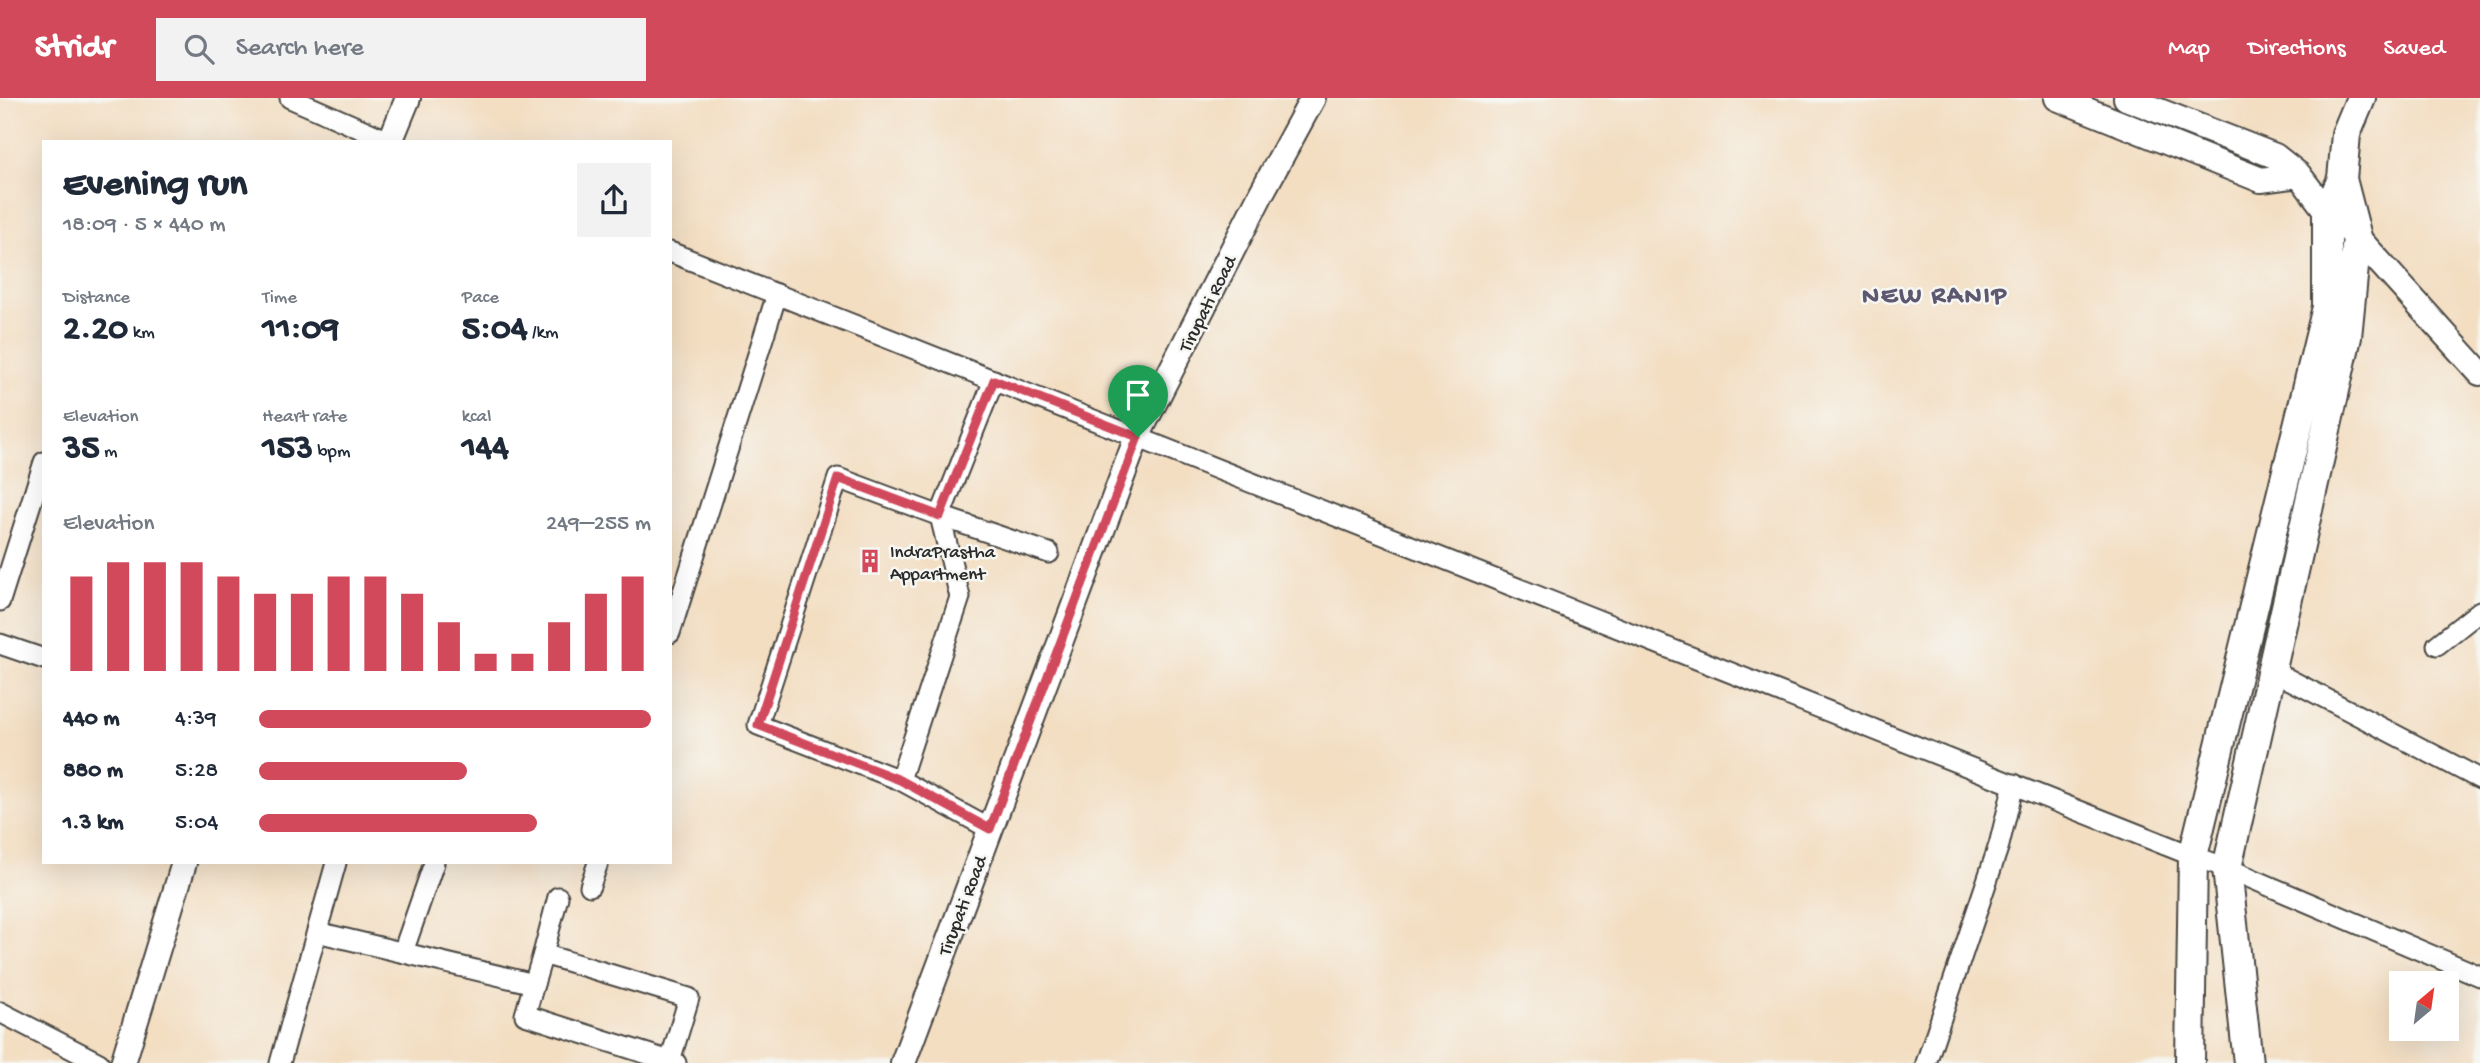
<!DOCTYPE html>
<meta charset="utf-8">
<style>
:root{--surface:#fff;--page:#f2f2f3;--text:#1f2937;--muted:#747a83;--accent:#d1495b}
body{margin:0;font-family:"Gochi Hand",sans-serif;background:var(--page);color:var(--text);height:100vh;display:flex;flex-direction:column;font-size:26px;white-space:nowrap}
*{box-sizing:border-box;margin:0}
p{font-size:23px;color:var(--muted)}
.icon{flex:none;width:38px;height:38px;fill:none;stroke:currentColor;stroke-width:2;stroke-linecap:round;stroke-linejoin:round}
.map{position:relative;flex:1;overflow:hidden}
.details{position:absolute;left:42px;top:42px;width:630px;height:724px;display:flex;flex-direction:column;background:var(--surface);border-radius:0px;box-shadow:0 7px 28px #0002}
.details>*{flex:none}
.needle{width:46px;rotate:29deg}
.fabs{position:absolute;left:2389px;top:873px;display:grid;gap:14px}
.fabs a{display:grid;place-items:center;width:70px;height:70px;border-radius:0px;background:var(--surface);box-shadow:0 7px 28px #0002;font-size:35px}
.pin{position:absolute;display:grid;place-items:center;width:60px;height:60px;color:#fff;margin:-72px -30px;border-radius:50% 50% 50% 0;rotate:-45deg;box-shadow:0 0 7px #0007}
.pin .icon{rotate:45deg}
.round{display:grid;place-items:center;flex:none;width:74px;height:74px;border-radius:0px;background:var(--page)}
.summary{display:flex;align-items:center;justify-content:space-between;height:119px;padding:0 21px}
h1{font-size:38px;font-weight:700;line-height:52px}
.figures{display:grid;grid-template-columns:repeat(3,1fr);gap:10px;height:119px;padding:7px 21px}
.figures div{display:grid;align-content:center}
.figures b{font-size:35px;font-weight:700}
.figures small{font-size:19px;font-weight:400}
.figures p{font-size:19px}
.chart{height:196px;padding:14px 21px}
.chart p{display:flex;justify-content:space-between}
.chart svg{width:100%;height:126px;margin-top:7px;stroke:var(--accent);stroke-width:6}
ul{padding:0 21px;list-style:none;font-size:23px}
li{display:grid;grid-template-columns:112px 84px 1fr;align-items:center;height:52px}
li i{height:18px;border-radius:9px;background:var(--accent)}
header{display:flex;align-items:center;gap:42px;box-sizing:border-box;height:98px;padding:0 35px;background:var(--accent);color:#fff}
header strong{font-size:33px}
nav{display:flex;gap:38px;margin-inline-start:auto;font-size:24px}
.search{width:490px;height:63px;background:var(--page);display:flex;align-items:center;gap:18px;box-sizing:border-box;padding:0 24px;border-radius:0px;color:var(--muted);font-size:26px}
.map>svg:first-child{display:block}
.lines{fill:none;stroke-linecap:round;stroke-linejoin:round}
.minor-casing{stroke:#494642;stroke-width:23}
.tertiary-casing{stroke:#494642;stroke-width:28}
.secondary-casing{stroke:#494642;stroke-width:32}
.minor{stroke:#fff;stroke-width:19}
.tertiary{stroke:#fff;stroke-width:24}
.secondary{stroke:#fff;stroke-width:28}
.route-casing{stroke:#fff;stroke-width:14}
.route{stroke:#d1495b;stroke-width:9}
.labels{text-anchor:middle;stroke-width:5;stroke-linejoin:round;paint-order:stroke}
.street-label{font-size:19px;fill:#2b2b2b;stroke:#f6f6f2}
.poi-label{font-size:19px;fill:#2b2b2b;stroke:#f6f6f2;text-anchor:start}
.district-label{font-size:26px;font-weight:bold;letter-spacing:2px;fill:#5e5770;stroke:#f6f6f2}
</style>
<header>
<strong>Stridr</strong>
<div class="search"><svg class="icon" aria-label="search" viewBox="0 0 24 24"><circle cx="10" cy="10" r="6"/><path d="M15 15l6 6"/></svg>Search here</div>
<nav><a>Map</a><a>Directions</a><a>Saved</a></nav>
</header>
<div class="map">
<svg width="2480" height="965" viewBox="0 0 2480 965">
<rect width="100%" height="100%" fill="#f6f6f2"/>
<filter id="ink" filterUnits="userSpaceOnUse"><feTurbulence type="fractalNoise" baseFrequency=".0143" numOctaves="2"/><feDisplacementMap in="SourceGraphic" scale="14" xChannelSelector="R" yChannelSelector="G"/><feConvolveMatrix kernelMatrix="1 2 1 2 8 2 1 2 1" color-interpolation-filters="sRGB"/></filter>
<filter id="wash" filterUnits="userSpaceOnUse"><feTurbulence type="fractalNoise" baseFrequency=".00686" numOctaves="4" result="noise"/><feDisplacementMap in="SourceGraphic" scale="28" xChannelSelector="R" yChannelSelector="G"/><feGaussianBlur stdDeviation="1.57" result="paint"/><feColorMatrix in="noise" values="0 0 0 0 0 0 0 0 0 0 0 0 0 0 0 0 0 1.4 0 .05"/><feComposite in="paint" operator="in"/></filter>
<g filter="url(#wash)">
<rect width="100%" height="100%" fill="#f3dec2"/>
</g>
<g filter="url(#ink)">
<g class="lines">
<!-- minor casing -->
<g class="minor-casing">
<g id="minor">
<polyline points="290,0 391,44"/>
<polyline points="670,154 2193,758 2227,770 2480,878"/>
<polyline points="940,418 960,499 900,682 758,627 838,380 940,418 994,282"/>
<polyline points="940,418 1049,455"/>
<polyline points="0,503 44,364"/>
<polyline points="670,535 777,196"/>
<polyline points="0,546 44,561"/>
<polyline points="2437,547 2480,513"/>
<polyline points="2271,572 2480,681"/>
<polyline points="900,682 990,731"/>
<polyline points="590,788 598,765"/>
<polyline points="317,834 534,886 543,856 689,900 670,963"/>
<polyline points="403,854 434,765"/>
<polyline points="543,856 558,799"/>
<polyline points="534,886 525,917 676,965"/>
<polyline points="0,914 99,965"/>
<polyline points="280,965 336,765"/>
<polyline points="1926,965 1999,747 2014,686"/>
</g>
</g>
<!-- tertiary casing -->
<g class="tertiary-casing">
<g id="tertiary">
<polyline points="2057,0 2261,82 2299,77"/>
<polyline points="2126,0 2275,58 2299,77 2327,114 2357,139 2480,275"/>
<polyline points="390,44 408,0"/>
<polyline points="123,965 184,765"/>
<polyline points="903,965 1137,339 1262,94 1313,0"/>
</g>
</g>
<!-- secondary casing -->
<g class="secondary-casing">
<g id="secondary">
<polyline points="2342,81 2346,36 2361,0"/>
<polyline points="2190,965 2193,758 2327,209 2327,114 2342,81 2357,139 2347,239 2227,770 2248,965"/>
</g>
</g>
<!-- minor -->
<use href="#minor" class="minor"/>
<!-- tertiary -->
<use href="#tertiary" class="tertiary"/>
<!-- secondary -->
<use href="#secondary" class="secondary"/>
</g>
</g>
<g class="lines" filter="url(#ink)">
<!-- route casing -->
<g class="route-casing">
<polygon id="route" points="994,282 1138,339 990,731 900,682 758,627 838,380 940,418"/>
</g>
<!-- route -->
<use href="#route" class="route"/>
</g>
<!-- icons -->
<defs>
<g id="building-bare" transform="scale(1.89)"><path d="M-4-6H4V6H1V3H-1V6H-4ZM-2.5-4.3h1.7v1.8h-1.7ZM.8-4.3h1.7v1.8H.8ZM-2.5-1h1.7V.8h-1.7ZM.8-1h1.7V.8H.8Z" fill="#d1495b" stroke="#f6f6f2" stroke-width="2.5" paint-order="stroke"/></g>
</defs>
<g fill-rule="evenodd">
<use href="#building-bare" x="870" y="463"/>
</g>
<g class="labels">
<!-- street labels -->
<g class="street-label">
<text transform="translate(1206 205) rotate(-63)" y="7">Tirupati Road</text>
<text transform="translate(961 807) rotate(-69)" y="7">Tirupati Road</text>
</g>
<!-- poi labels -->
<g class="poi-label">
<text x="890" y="459">IndraPrastha<tspan x="890" dy="22">Appartment</tspan></text>
</g>
<!-- district labels -->
<g class="district-label">
<text x="1935" y="204">NEW RANIP</text>
</g>
</g>
</svg>
<div class="fabs">
<a><svg class="needle" viewBox="-14 -14 28 28"><path d="M0-13l5 13h-10z" fill="#e53935"/><path d="M0 13l5-13h-10z" fill="#747a83"/></svg></a>
</div>
<div class="pin" style="left:1138px;top:339px;background:#1e9e55"><svg class="icon" aria-label="arrive" viewBox="0 0 24 24"><path d="M6 21V4h12l-3 4 3 4H6"/></svg></div>
<section class="details">
<div class="summary"><div><h1>Evening run</h1><p>18:09 · 5 × 440 m</p></div><a class="round"><svg class="icon" aria-label="share" viewBox="0 0 24 24"><path d="M12 15V3M7 8l5-5 5 5M5 13v7h14v-7"/></svg></a></div>
<div class="figures">
<div><p>Distance</p><b>2.20<small> km</small></b></div>
<div><p>Time</p><b>11:09</b></div>
<div><p>Pace</p><b>5:04<small> /km</small></b></div>
</div>
<div class="figures">
<div><p>Elevation</p><b>35<small> m</small></b></div>
<div><p>Heart rate</p><b>153<small> bpm</small></b></div>
<div><p>kcal</p><b>144</b></div>
</div>
<div class="chart"><p><span>Elevation</span>249–255 m</p>
<svg viewBox="0 0 160 44" preserveAspectRatio="none"><path d="M5 44V11M15 44V6M25 44V6M35 44V6M45 44V11M55 44V17M65 44V17M75 44V11M85 44V11M95 44V17M105 44V27M115 44V38M125 44V38M135 44V27M145 44V17M155 44V11"/></svg>
</div>
<ul>
<li><b>440 m</b>4:39<i style="width:100%"></i></li>
<li><b>880 m</b>5:28<i style="width:53%"></i></li>
<li><b>1.3 km</b>5:04<i style="width:71%"></i></li>
</ul>
</section>
</div>
